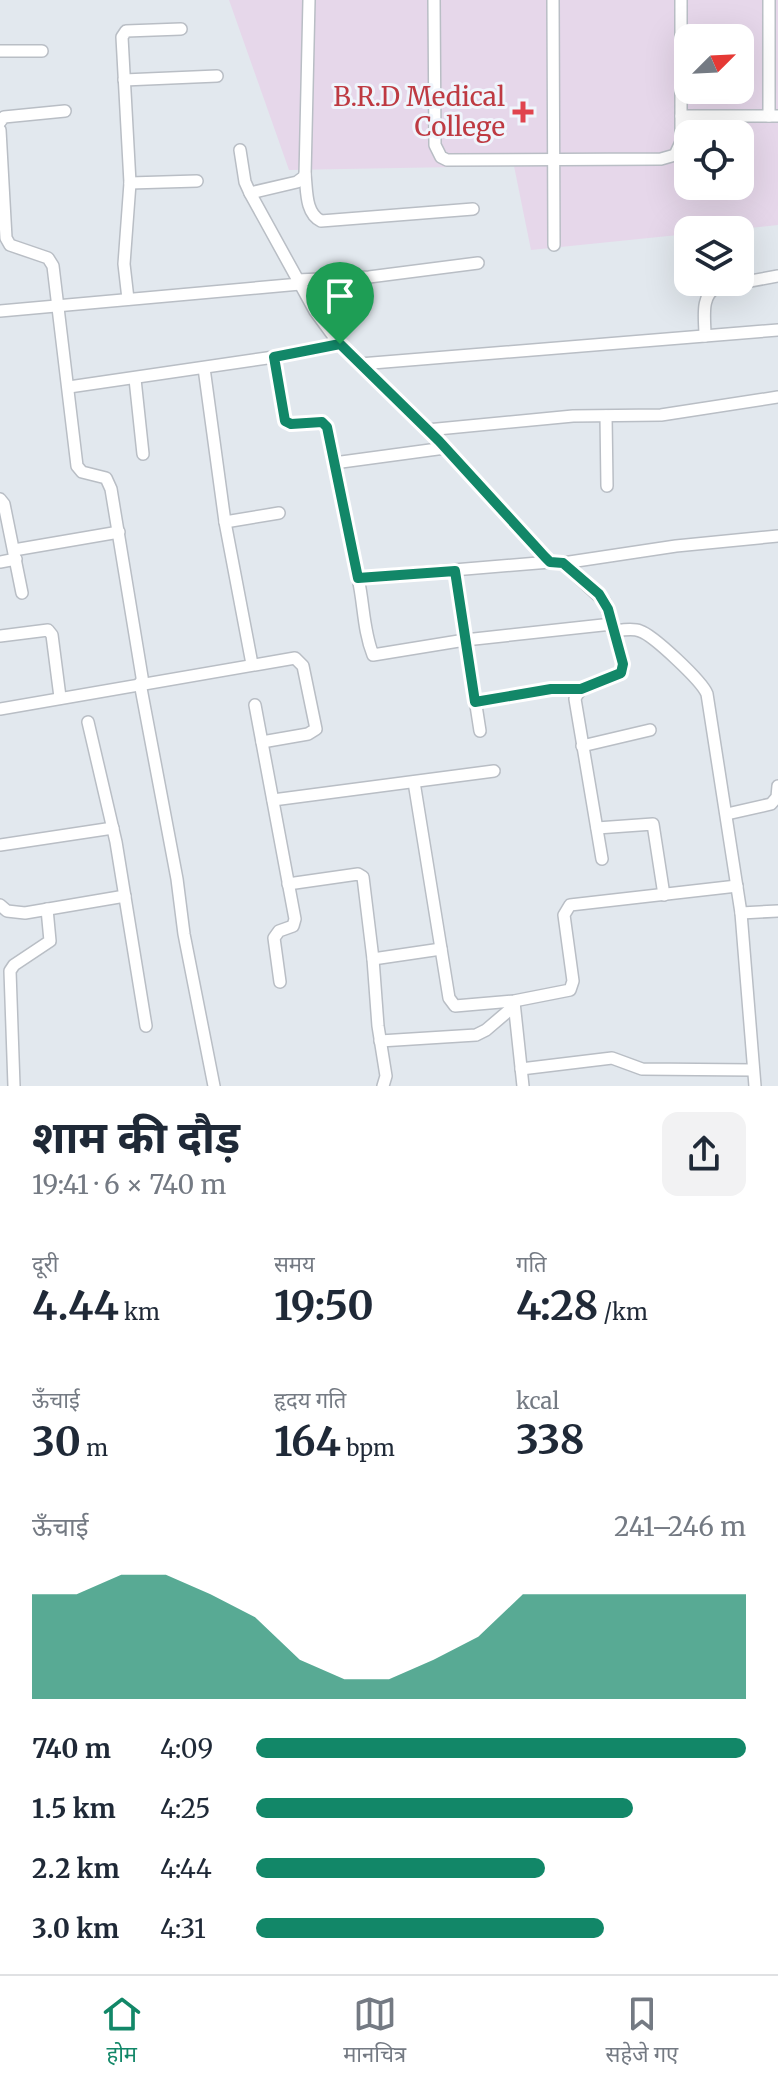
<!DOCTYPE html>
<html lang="hi">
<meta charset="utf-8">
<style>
:root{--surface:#fff;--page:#f2f2f3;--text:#1f2937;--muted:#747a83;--line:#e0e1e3;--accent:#128768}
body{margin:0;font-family:Merriweather,"Noto Sans Devanagari",serif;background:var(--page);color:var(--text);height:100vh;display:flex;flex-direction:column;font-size:30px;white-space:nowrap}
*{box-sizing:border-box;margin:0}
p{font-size:26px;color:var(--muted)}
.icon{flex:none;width:44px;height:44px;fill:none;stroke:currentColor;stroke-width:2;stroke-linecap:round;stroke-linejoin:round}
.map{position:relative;height:1086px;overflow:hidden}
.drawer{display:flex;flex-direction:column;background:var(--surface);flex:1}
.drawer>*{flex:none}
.needle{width:52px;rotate:66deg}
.fabs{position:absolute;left:674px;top:24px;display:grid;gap:16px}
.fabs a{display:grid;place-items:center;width:80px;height:80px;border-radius:16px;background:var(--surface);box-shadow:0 8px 32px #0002;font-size:40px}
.pin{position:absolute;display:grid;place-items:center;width:68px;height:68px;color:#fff;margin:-82px -34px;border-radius:50% 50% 50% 0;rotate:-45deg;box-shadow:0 0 8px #0007}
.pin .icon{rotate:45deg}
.round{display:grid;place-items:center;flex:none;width:84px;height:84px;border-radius:16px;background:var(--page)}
.headline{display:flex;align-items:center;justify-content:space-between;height:136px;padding:0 32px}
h1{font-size:44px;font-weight:700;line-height:60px}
.stats{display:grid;grid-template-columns:repeat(3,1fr);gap:12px;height:136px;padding:8px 32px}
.stats div{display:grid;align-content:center}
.stats b{font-size:40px;font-weight:700}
.stats small{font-size:22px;font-weight:400}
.stats p{font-size:22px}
.chart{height:224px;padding:16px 32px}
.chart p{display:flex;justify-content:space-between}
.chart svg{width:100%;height:144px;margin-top:8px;fill:var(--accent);opacity:.7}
ul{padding:0 32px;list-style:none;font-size:26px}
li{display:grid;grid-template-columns:128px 96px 1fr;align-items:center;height:60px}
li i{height:20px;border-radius:10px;background:var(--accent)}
.dock{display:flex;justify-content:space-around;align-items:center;height:112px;border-top:2px solid var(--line);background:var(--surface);font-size:22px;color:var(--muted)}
.dock a{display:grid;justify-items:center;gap:4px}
.dock .selected{color:var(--accent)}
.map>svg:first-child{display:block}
.medical{fill:#e6d7ea;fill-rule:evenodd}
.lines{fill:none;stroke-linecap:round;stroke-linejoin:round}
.minor-casing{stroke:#b9bec5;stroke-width:14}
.minor{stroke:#fff;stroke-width:11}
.route-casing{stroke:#fff;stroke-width:16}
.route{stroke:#128768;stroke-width:10}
.health-dot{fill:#e0444e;stroke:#f0f5fc;stroke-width:3}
.labels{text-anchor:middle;stroke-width:6;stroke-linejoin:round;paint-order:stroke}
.health-label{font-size:26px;fill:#be3a42;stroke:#f0f5fc;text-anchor:end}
</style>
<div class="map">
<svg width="778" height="1086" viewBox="0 0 778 1086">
<rect width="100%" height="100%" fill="#e2e8ee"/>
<!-- medical -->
<path class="medical" d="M 229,0 L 778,0 L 778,225 L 730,230 L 688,230 L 688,234 L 531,250 L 514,166 L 289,170 ZM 688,38 L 740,38 L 740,90 L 688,90 ZM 688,134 L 740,134 L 740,186 L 688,186 Z"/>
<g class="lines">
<!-- minor casing -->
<g class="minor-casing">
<g id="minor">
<polyline points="309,0 305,176 297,182 250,193 315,311 337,341 439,441 550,562 563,563 676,546 778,536"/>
<polyline points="434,0 435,145 441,157 447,160 661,159 675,155 681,142 681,0"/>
<polyline points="553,0 554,245"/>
<polyline points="769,0 769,116"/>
<polyline points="0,51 42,51"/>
<polyline points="124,80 217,76"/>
<polyline points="681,116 778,116"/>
<polyline points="0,122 4,117 65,111"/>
<polyline points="0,130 6,238 10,245 48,258 53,266 77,466 82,472 106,478 111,489 143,683"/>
<polyline points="240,150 245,182 250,193"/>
<path d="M 305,174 C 307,190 305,213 321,221 L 473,209"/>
<polyline points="130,183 197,181"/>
<polyline points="297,280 369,277 478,263"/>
<polyline points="128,299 124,264 130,183 122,37 126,31 181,29"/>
<polyline points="0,311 300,284"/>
<path d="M 705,336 C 705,318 700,296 717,287 L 778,276"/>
<polyline points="274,357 285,421 291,424 322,422 327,427 358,578 550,562"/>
<polyline points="360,364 778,330"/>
<polyline points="204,368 225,522 252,664"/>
<polyline points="135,379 143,454"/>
<polyline points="69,387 274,357 340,344"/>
<polyline points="606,416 607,486"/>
<polyline points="427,430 573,416 661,415 778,397"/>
<polyline points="334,463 445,448"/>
<polyline points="0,499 4,504 22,593"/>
<polyline points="225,522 279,513"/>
<polyline points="14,550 119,532"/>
<polyline points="0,562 16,559"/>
<path d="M 563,563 L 605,602 L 623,664 L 623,669 C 610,684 582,680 575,699 L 602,859"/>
<polyline points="455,571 480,731"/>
<path d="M 358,578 C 364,604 363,630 373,655 L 465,640 L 612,624"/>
<path d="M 614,631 C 622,630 633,628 640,631 C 653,635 702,681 707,694 L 741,913 L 755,1086"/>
<polyline points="0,636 48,630 52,635 60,697"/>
<polyline points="140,683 177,879 184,934 214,1086"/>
<polyline points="475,702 551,689 581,689"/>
<polyline points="255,705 295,919 293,926 279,931 274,938 280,982"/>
<polyline points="0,709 295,658 303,666 316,729 308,734 262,742"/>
<polyline points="88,722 116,842 146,1026"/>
<polyline points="582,746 650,730"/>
<polyline points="414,782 449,998 455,1006 514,1001 570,990 573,981 564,915 570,905 737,886"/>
<polyline points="273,800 494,771"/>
<polyline points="727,814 771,804 777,797 778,786"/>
<polyline points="597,828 653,824 664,895"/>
<polyline points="0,845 113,828"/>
<polyline points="288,884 358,874 363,877 373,959 378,1026 386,1076 383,1086"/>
<polyline points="0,905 7,911 25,913 125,896"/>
<polyline points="741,913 778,911"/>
<polyline points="373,959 441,949"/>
<polyline points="514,1002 523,1086"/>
<polyline points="380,1041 476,1035 486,1030 514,1006"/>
<polyline points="521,1069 612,1058 642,1069 753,1070"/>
<polyline points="14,1086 10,971 14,965 50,941 47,909"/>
</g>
</g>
<!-- minor -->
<use href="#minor" class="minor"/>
</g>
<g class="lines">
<!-- route casing -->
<g class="route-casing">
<polygon id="route" points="340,344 439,441 545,557 550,562 563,563 599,594 608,609 623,664 621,673 581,689 551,689 475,702 455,571 358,578 327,427 322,422 291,424 285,421 274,357"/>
</g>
<!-- route -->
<use href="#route" class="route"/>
</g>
<!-- markers -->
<path class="health-dot" d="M519 100h8v8h8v8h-8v8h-8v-8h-8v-8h8z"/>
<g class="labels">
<!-- health labels -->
<g class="health-label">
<text x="505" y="106">B.R.D Medical<tspan x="505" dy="30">College</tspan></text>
</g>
</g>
</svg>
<div class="fabs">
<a><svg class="needle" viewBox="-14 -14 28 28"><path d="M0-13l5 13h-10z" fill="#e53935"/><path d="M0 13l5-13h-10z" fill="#747a83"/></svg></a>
<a><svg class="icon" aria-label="locate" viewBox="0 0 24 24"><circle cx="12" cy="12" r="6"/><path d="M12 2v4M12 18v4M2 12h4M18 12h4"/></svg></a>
<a><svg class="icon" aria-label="layers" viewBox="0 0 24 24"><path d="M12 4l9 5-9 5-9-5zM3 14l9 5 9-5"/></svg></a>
</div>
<div class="pin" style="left:340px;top:344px;background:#1e9e55"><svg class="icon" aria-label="arrive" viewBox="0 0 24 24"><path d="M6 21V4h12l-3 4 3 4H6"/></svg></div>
</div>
<section class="drawer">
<div class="headline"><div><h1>शाम की दौड़</h1><p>19:41 · 6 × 740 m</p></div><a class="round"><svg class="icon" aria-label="share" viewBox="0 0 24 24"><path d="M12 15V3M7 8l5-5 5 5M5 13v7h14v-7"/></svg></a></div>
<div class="stats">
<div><p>दूरी</p><b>4.44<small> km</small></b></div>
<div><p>समय</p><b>19:50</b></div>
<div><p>गति</p><b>4:28<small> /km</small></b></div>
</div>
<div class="stats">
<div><p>ऊँचाई</p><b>30<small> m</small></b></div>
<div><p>हृदय गति</p><b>164<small> bpm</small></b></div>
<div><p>kcal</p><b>338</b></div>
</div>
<div class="chart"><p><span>ऊँचाई</span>241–246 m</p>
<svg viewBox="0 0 160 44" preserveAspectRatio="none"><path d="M0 44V12L10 12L20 6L30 6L40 12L50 19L60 32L70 38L80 38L90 32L100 25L110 12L120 12L130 12L140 12L150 12L160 12V44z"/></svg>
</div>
<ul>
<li><b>740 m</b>4:09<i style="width:100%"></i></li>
<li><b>1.5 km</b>4:25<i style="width:77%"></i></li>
<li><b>2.2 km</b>4:44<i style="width:59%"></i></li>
<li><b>3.0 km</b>4:31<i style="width:71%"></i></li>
</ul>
</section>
<nav class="dock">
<a class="selected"><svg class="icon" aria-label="home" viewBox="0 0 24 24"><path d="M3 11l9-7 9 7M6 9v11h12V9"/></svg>होम</a>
<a><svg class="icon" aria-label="map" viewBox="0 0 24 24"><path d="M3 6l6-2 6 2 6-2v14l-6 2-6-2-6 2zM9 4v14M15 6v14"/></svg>मानचित्र</a>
<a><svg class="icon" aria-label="saved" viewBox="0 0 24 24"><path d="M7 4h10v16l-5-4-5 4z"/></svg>सहेजे गए</a>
</nav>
